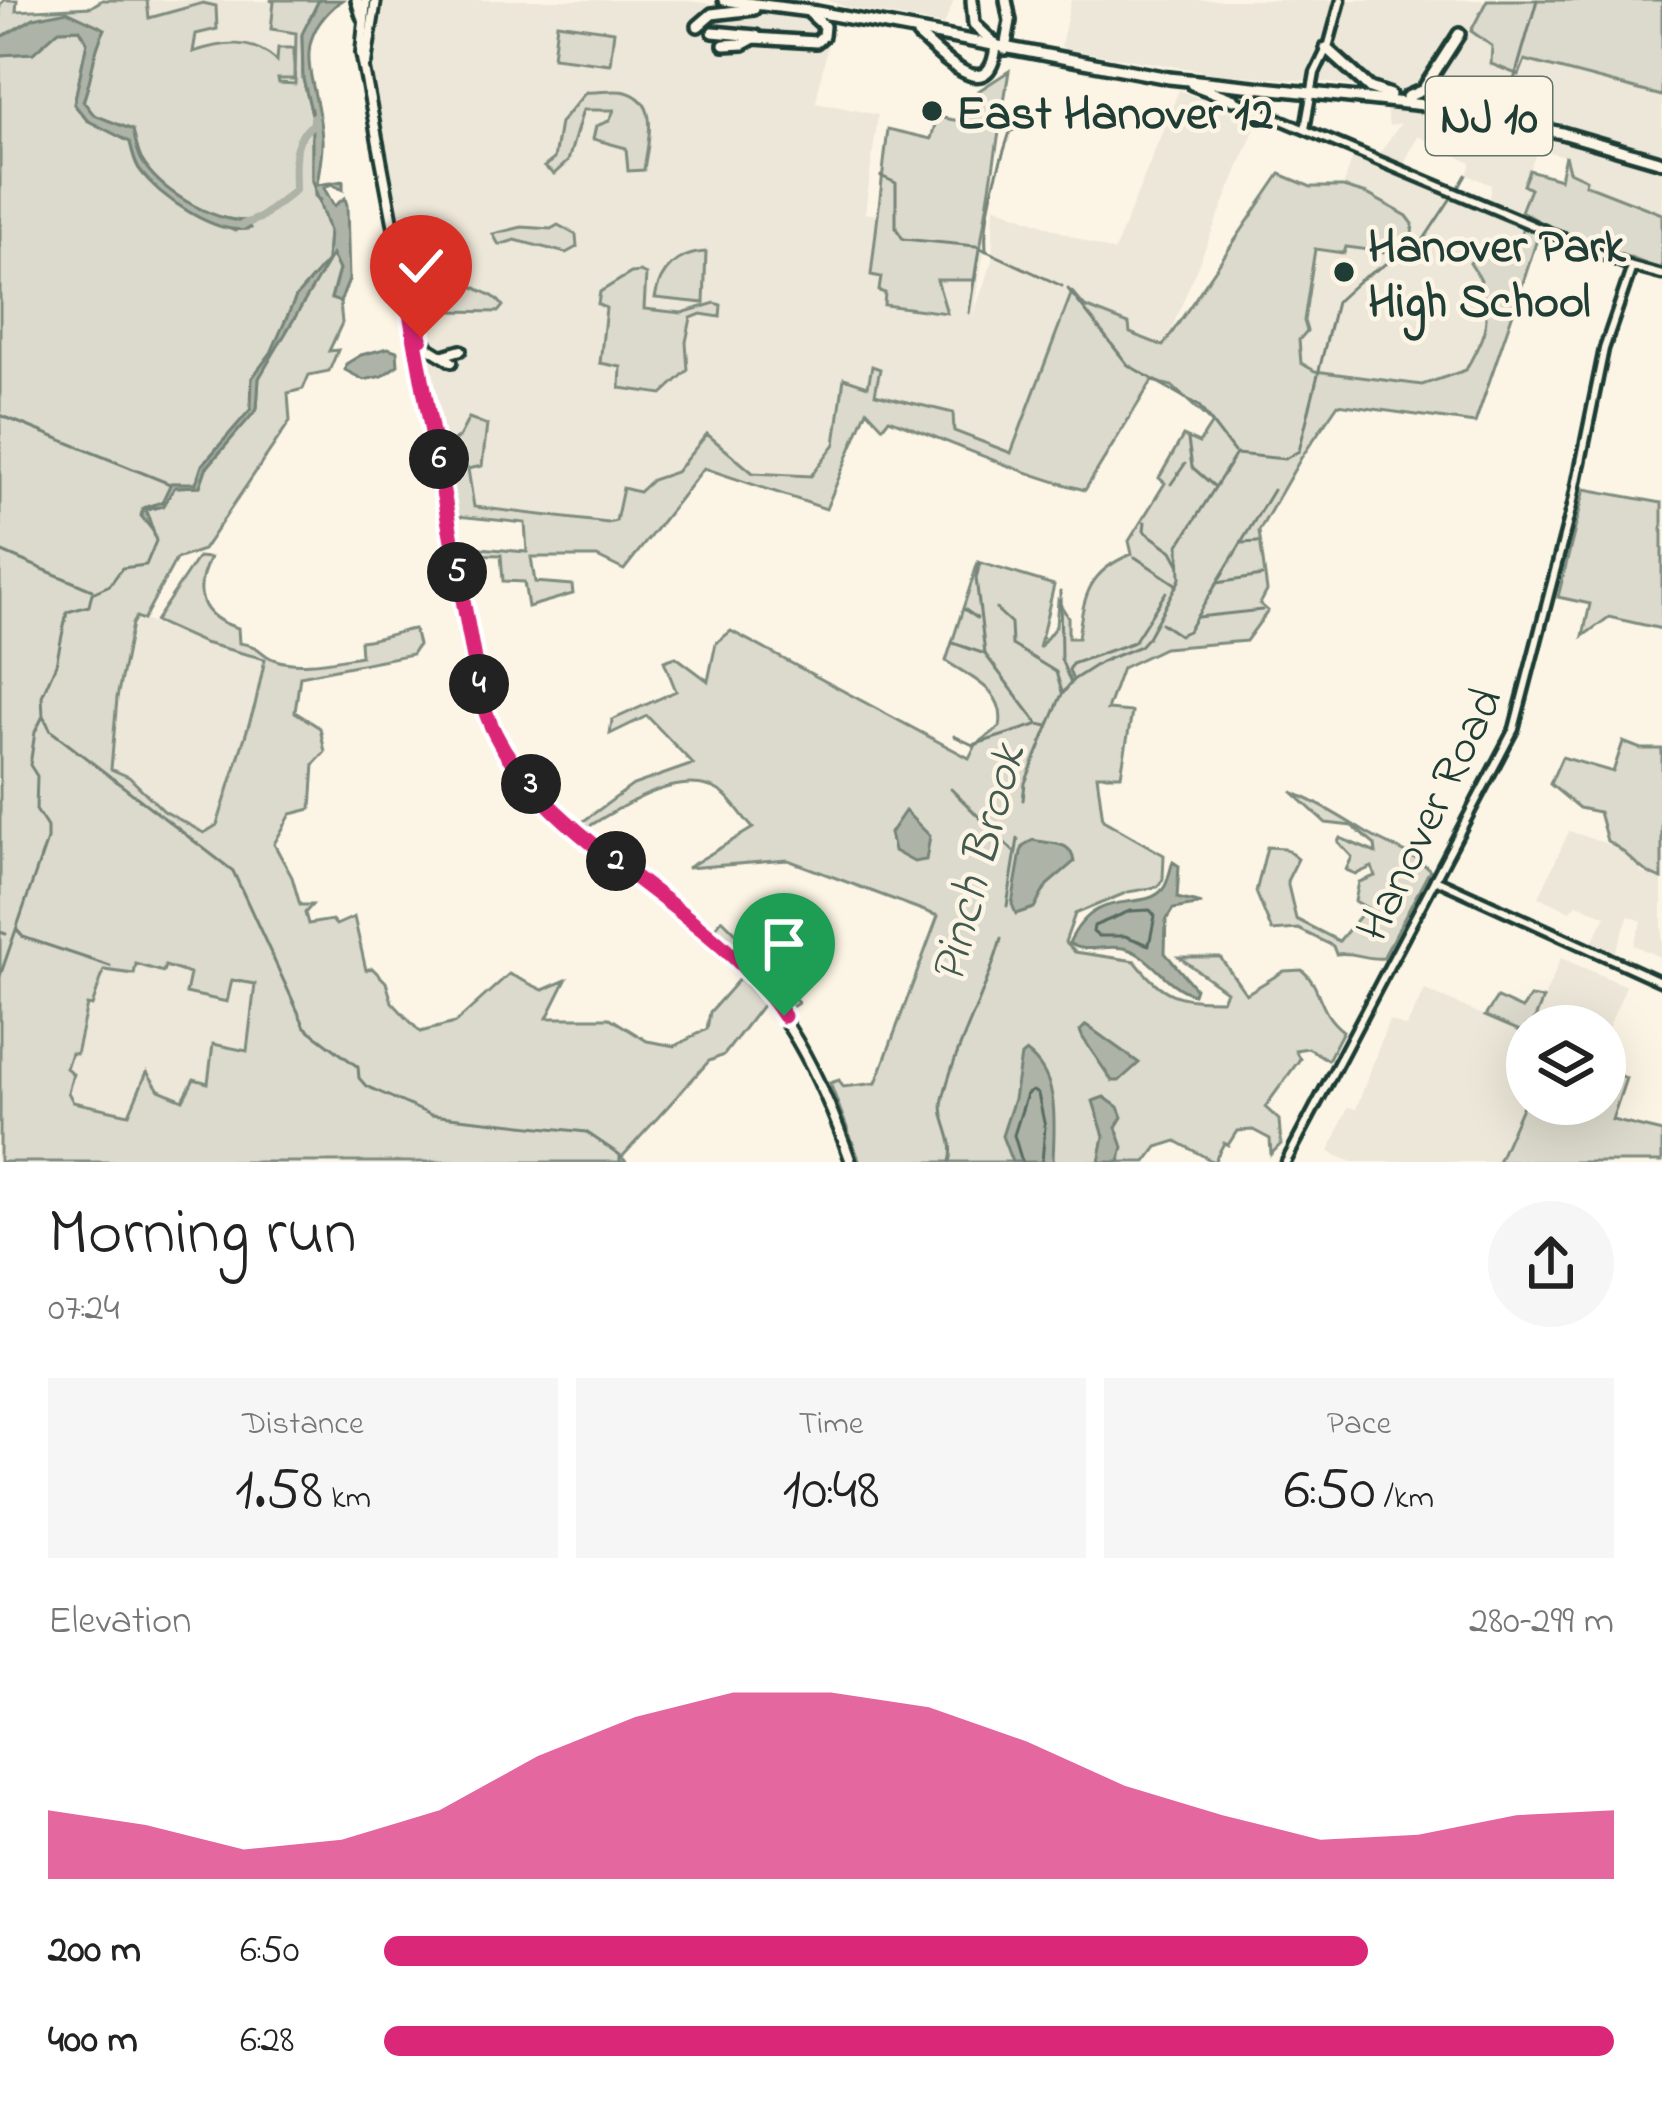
<!DOCTYPE html>
<meta charset="utf-8">
<style>
:root{--surface:#fff;--page:#f6f6f6;--text:#222;--muted:#767676;--accent:#db2777}
body{margin:0;font-family:"Indie Flower",sans-serif;background:var(--page);color:var(--text);height:100vh;display:flex;flex-direction:column;font-size:45px;white-space:nowrap}
*{box-sizing:border-box;margin:0}
p{font-size:39px;color:var(--muted)}
.icon{flex:none;width:66px;height:66px;fill:none;stroke:currentColor;stroke-width:2;stroke-linecap:round;stroke-linejoin:round}
.map{position:relative;height:1162px;overflow:hidden}
.drawer{display:flex;flex-direction:column;background:var(--surface);flex:1}
.drawer>*{flex:none}
.tools{position:absolute;left:1506px;top:1005px;display:grid;gap:24px}
.tools a{display:grid;place-items:center;width:120px;height:120px;border-radius:50%;background:var(--surface);box-shadow:0 12px 48px #0002;font-size:60px}
.pin{position:absolute;display:grid;place-items:center;width:102px;height:102px;color:#fff;margin:-123px -51px;border-radius:50% 50% 50% 0;rotate:-45deg;box-shadow:0 0 12px #0007}
.pin .icon{rotate:45deg}
.km{position:absolute;width:60px;height:60px;margin:-30px;border-radius:50%;background:#222;color:#fff;font-size:33px;line-height:60px;text-align:center}
.round{display:grid;place-items:center;flex:none;width:126px;height:126px;border-radius:63px;background:var(--page)}
.head{display:flex;align-items:center;justify-content:space-between;height:204px;padding:0 48px}
h1{font-size:66px;font-weight:600;line-height:90px}
.figures{display:grid;grid-template-columns:repeat(3,1fr);gap:18px;height:204px;padding:12px 48px}
.figures div{display:grid;align-content:center;border-radius:0px;background:var(--page);text-align:center}
.figures b{font-size:60px;font-weight:600}
.figures small{font-size:33px;font-weight:400}
.figures p{font-size:33px}
.chart{height:336px;padding:24px 48px}
.chart p{display:flex;justify-content:space-between}
.chart svg{width:100%;height:216px;margin-top:12px;fill:var(--accent);opacity:.7}
ul{padding:0 48px;list-style:none;font-size:39px}
li{display:grid;grid-template-columns:192px 144px 1fr;align-items:center;height:90px}
li i{height:30px;border-radius:15px;background:var(--accent)}
.map>svg:first-child{display:block}
.built{fill:#ece7d8}
.green{fill:#dcdacc;stroke:#7e8c80;stroke-width:3;fill-rule:evenodd}
.water{fill:#aeb3a7;stroke:#758479;stroke-width:3}
.lines{fill:none;stroke-linecap:round;stroke-linejoin:round}
.shore{stroke:#586c62;stroke-width:3}
.stream{stroke:#758479;stroke-width:3}
.river{stroke:#aeb3a7;stroke-width:8}
.tertiary-casing{stroke:#1f3d34;stroke-width:15}
.secondary-casing{stroke:#1f3d34;stroke-width:16}
.primary-casing{stroke:#1f3d34;stroke-width:18}
.tertiary{stroke:#fcf5e5;stroke-width:6}
.secondary{stroke:#fcf5e5;stroke-width:8}
.primary{stroke:#fcf5e5;stroke-width:9}
.route-casing{stroke:#fff;stroke-width:24}
.route{stroke:#db2777;stroke-width:15}
.poi-dot{fill:#1f3d34;stroke:#fcf5e5;stroke-width:4.5}
.labels{text-anchor:middle;stroke-width:9;stroke-linejoin:round;paint-order:stroke}
.shield{fill:#fcf5e5;stroke:#617469;stroke-width:3}
.shield-label{font-size:45px;font-weight:bold;fill:#1f3d34}
.poi-label{font-size:48px;font-weight:bold;fill:#1f3d34;stroke:#fcf5e5;text-anchor:start}
.street-label{font-size:48px;fill:#1f3d34;stroke:#fcf5e5}
.water-label{font-size:51px;font-style:italic;fill:#435a51;stroke:#fcf5e5}
</style>
<div class="map">
<svg width="1662" height="1162" viewBox="0 0 1662 1162">
<rect width="100%" height="100%" fill="#fcf5e5"/>
<filter id="ink" filterUnits="userSpaceOnUse"><feTurbulence type="fractalNoise" baseFrequency=".00833" numOctaves="2"/><feDisplacementMap in="SourceGraphic" scale="24" xChannelSelector="R" yChannelSelector="G"/><feConvolveMatrix kernelMatrix="1 2 1 2 8 2 1 2 1" color-interpolation-filters="sRGB"/></filter>
<g filter="url(#ink)">
<!-- built -->
<g class="built">
<polygon points="147,0 274,1 297,33 295,84 278,83 192,53 202,3 148,19"/>
<polygon points="380,0 680,0 833,19 816,102 878,115 865,213 988,230 973,315 992,262 994,206 1114,252 1179,90 1256,122 1260,116 1167,340 1280,174 1311,187 1343,187 1354,153 1523,226 1517,252 1477,285 1486,303 1487,328 1466,370 1422,385 1315,371 1278,391 1130,333 1129,324 1085,307 1073,293 1007,464 979,453 981,448 866,408 826,509 704,468 624,570 525,523 456,516 380,137 370,70"/>
<polygon points="827,0 954,0 944,25 846,7"/>
<polygon points="1071,0 1486,0 1471,31 1525,59 1662,96 1662,153 1533,115 1465,101 1322,82 1222,74 1065,49 1061,45"/>
<polygon points="1385,103 1464,115 1583,141 1662,165 1662,214 1585,184 1585,179 1569,171 1568,157 1538,149 1523,185 1530,189 1517,212 1489,198 1491,185 1467,175 1471,163 1418,136 1403,165 1379,154 1401,123 1389,126"/>
<polygon points="136,617 204,643 265,659 255,705 217,825 204,833 164,811 129,777 111,770 117,698"/>
<polygon points="1569,831 1625,850 1642,873 1662,879 1662,958 1633,945 1642,921 1629,916 1612,959 1589,948 1606,916 1577,904 1570,911 1539,897"/>
<polygon points="1561,958 1626,986 1605,1036 1605,1026 1532,1026"/>
<polygon points="135,964 162,972 164,966 191,973 186,992 227,1001 232,979 255,984 247,1051 184,1100 159,1090 130,1115 73,1102 66,1069 71,1052 76,1053 87,1004 93,1005 104,970 134,974"/>
<polygon points="1425,990 1527,1034 1527,1096 1498,1162 1352,1162 1329,1152 1348,1107 1356,1109 1389,1020 1406,1027"/>
</g>
<!-- green -->
<g class="green">
<path d="M 4,0 L 17,0 L 16,11 L 91,7 L 102,0 L 147,0 L 149,18 L 203,3 L 216,6 L 217,29 L 196,34 L 193,52 C 224,42 252,38 277,61 L 278,48 L 294,48 L 294,79 L 278,79 L 279,83 L 295,84 L 296,33 L 271,29 L 274,2 L 270,0 L 319,0 L 302,35 L 303,79 L 312,114 L 312,181 L 329,231 L 327,260 L 333,253 L 339,270 L 331,298 L 340,302 L 342,323 L 329,351 L 338,350 L 329,371 L 309,375 L 303,389 L 288,393 L 290,421 L 203,550 L 176,559 L 143,620 L 136,617 L 132,624 L 117,698 L 111,769 L 129,777 L 164,811 L 204,833 L 217,825 L 255,705 L 265,659 L 204,643 L 155,621 L 198,557 L 210,558 C 192,592 200,617 238,628 L 239,643 C 264,647 257,652 273,659 C 299,669 334,660 361,656 L 360,641 C 380,639 395,632 414,629 L 418,645 L 412,654 L 300,676 L 295,712 L 320,728 L 325,752 L 314,764 L 311,809 L 291,814 L 274,844 L 292,877 L 300,905 L 312,905 L 305,913 L 308,924 L 332,920 L 336,925 L 354,917 L 366,970 L 372,968 L 386,982 L 392,1002 L 420,1032 L 455,1023 L 509,974 L 543,990 L 566,980 L 547,1018 L 610,1018 L 647,1041 L 675,1046 L 707,1029 L 710,1012 L 740,978 L 763,1004 L 724,1055 L 709,1061 L 622,1157 L 626,1162 L 0,1162 L 0,55 L 33,53 L 59,30 L 80,29 L 87,42 L 74,104 L 87,120 L 130,142 C 144,195 189,211 235,231 L 247,221 C 211,221 159,191 141,159 C 137,151 135,139 133,130 L 94,115 L 83,102 C 92,77 92,53 104,30 L 34,18 L 0,38 L 0,5 ZM 325,264 L 259,378 L 257,409 L 206,469 L 200,486 L 174,487 L 163,506 L 146,510 L 162,503 L 172,483 L 196,484 L 202,465 L 251,409 L 252,378 L 271,353 L 296,297 ZM 136,964 L 163,972 L 165,966 L 190,974 L 186,993 L 227,1002 L 232,980 L 255,984 L 247,1051 L 213,1044 L 208,1083 L 194,1079 L 183,1100 L 159,1090 L 147,1072 L 129,1114 L 73,1102 L 68,1092 L 73,1074 L 66,1068 L 71,1053 L 76,1054 L 87,1005 L 92,1006 L 104,970 L 134,974 Z"/>
<polygon points="1487,0 1662,0 1662,96 1525,60 1519,75 1491,64 1492,46 1471,31"/>
<polygon points="557,23 614,31 610,64 553,57"/>
<polygon points="1009,71 975,280 937,280 947,313 884,305 885,293 879,291 881,277 871,275 888,129 931,139 937,117 960,121 969,97"/>
<path d="M 586,92 C 598,93 614,89 626,92 C 662,102 647,144 644,170 L 628,171 L 626,148 L 593,139 L 596,126 L 609,121 L 614,110 L 583,110 L 568,161 L 554,174 L 544,167 L 554,159 L 560,123 Z"/>
<polygon points="1565,155 1569,171 1586,179 1585,184 1662,214 1662,270 1551,228 1521,211 1530,189 1523,185 1529,170 1560,179"/>
<path d="M 1280,174 L 1311,187 L 1343,187 L 1367,194 L 1407,216 L 1413,224 L 1412,234 L 1384,252 L 1346,247 L 1344,253 L 1315,249 L 1304,321 L 1307,331 L 1299,340 L 1301,363 L 1315,371 L 1422,385 L 1466,370 C 1483,336 1495,321 1477,285 L 1481,280 L 1470,263 L 1495,242 L 1517,251 L 1523,226 L 1539,233 L 1520,292 L 1530,298 L 1516,304 L 1475,423 L 1338,404 L 1301,458 L 1259,531 L 1267,591 L 1260,604 L 1268,611 L 1246,641 L 1164,648 L 1122,668 L 1107,710 L 1132,712 L 1121,775 L 1097,775 L 1103,820 L 1164,855 L 1163,879 L 1158,887 L 1128,892 L 1075,914 L 1065,942 L 1075,952 L 1135,961 C 1163,998 1179,1000 1222,1000 L 1226,991 L 1179,957 L 1220,957 L 1246,994 L 1284,971 L 1302,970 C 1323,988 1316,1010 1343,1031 L 1328,1060 L 1308,1048 L 1295,1050 L 1300,1059 L 1265,1107 L 1279,1120 L 1281,1144 L 1271,1154 L 1270,1139 L 1253,1130 L 1237,1131 L 1228,1145 L 1224,1143 L 1214,1162 L 1176,1141 L 1157,1147 L 1146,1162 L 860,1162 L 830,1083 L 839,1080 L 843,1087 L 876,1083 L 938,916 L 788,860 L 687,868 L 753,828 C 743,818 733,800 721,792 C 681,767 621,807 588,827 L 582,822 L 633,785 L 693,764 L 647,716 L 610,734 L 612,720 L 676,691 L 664,661 L 676,657 L 708,681 L 716,643 L 731,631 L 969,758 L 976,745 L 1000,727 C 1007,691 971,678 946,661 L 978,562 L 1054,585 L 1039,648 L 1056,626 L 1058,601 L 1068,617 L 1068,638 L 1078,638 C 1084,595 1088,571 1132,554 L 1129,541 L 1165,483 L 1159,478 L 1183,436 L 1199,443 L 1212,423 L 1172,386 L 1152,381 L 1085,490 C 1018,473 955,444 889,419 L 883,427 L 867,410 L 826,509 L 704,468 L 624,570 L 597,557 L 531,557 L 535,582 L 572,585 L 573,594 L 528,607 L 524,582 L 503,581 L 501,555 L 463,554 L 461,540 L 469,547 L 527,552 L 525,523 L 456,516 L 447,446 L 459,437 L 469,418 L 487,425 L 482,466 L 468,469 L 474,507 L 608,523 L 616,521 L 623,488 L 639,492 L 652,480 L 676,472 L 707,434 L 753,473 L 811,476 L 835,444 L 844,378 L 868,386 L 872,366 L 880,369 L 875,394 L 953,413 L 954,431 L 1011,453 L 1072,292 L 1085,307 L 1129,324 L 1130,333 L 1163,346 Z"/>
<polygon points="558,225 576,235 577,247 566,253 515,240 499,245 493,234 522,227 551,229"/>
<path d="M 706,252 L 704,303 L 655,298 C 660,269 677,254 706,252 Z"/>
<path d="M 443,264 L 461,265 L 460,272 C 470,293 492,289 503,306 L 498,312 L 453,311 L 441,297 Z"/>
<polygon points="640,272 646,275 644,309 682,313 715,303 721,305 720,317 701,314 691,318 686,342 688,370 662,394 620,388 621,367 600,363 606,308 598,304 600,292 631,273"/>
<polygon points="1585,489 1662,503 1662,629 1609,617 1583,636 1590,604 1558,597"/>
<path d="M 1623,742 L 1641,749 L 1662,749 L 1662,879 C 1636,871 1631,853 1607,841 L 1599,812 L 1579,808 L 1550,784 L 1562,757 L 1613,772 Z"/>
<path d="M 1292,792 C 1322,805 1342,818 1370,835 C 1391,847 1413,853 1430,870 L 1383,958 C 1365,960 1355,951 1336,954 L 1333,946 L 1298,929 L 1272,931 L 1256,892 L 1267,847 L 1284,848 L 1298,859 L 1287,881 L 1296,919 L 1339,941 L 1367,908 L 1355,901 L 1359,882 L 1375,876 L 1372,867 L 1356,874 L 1346,870 L 1352,857 L 1338,842 L 1340,838 L 1376,853 L 1375,845 L 1352,826 L 1326,823 Z"/>
<polygon points="722,919 774,971 798,1003 787,1010 715,928"/>
<polygon points="1530,997 1543,999 1532,1026 1527,1026 1527,1034 1485,1016 1497,998 1522,1009"/>
<polygon points="1605,1069 1626,1078 1612,1120 1662,1132 1662,1162 1498,1162 1527,1096 1527,1104 1605,1104"/>
</g>
<!-- water -->
<g class="water">
<path d="M 319,0 L 342,0 C 285,44 318,78 322,138 C 323,153 319,170 317,185 L 343,181 L 343,190 L 331,184 L 324,188 L 334,206 L 345,198 L 347,205 L 349,280 L 340,302 L 331,299 L 339,270 L 332,255 L 259,378 L 257,409 L 206,468 L 200,486 L 175,487 L 163,506 L 146,510 L 153,531 L 141,516 L 143,508 L 162,502 L 171,483 L 196,483 L 202,466 L 251,409 L 252,378 L 271,353 L 296,297 L 327,261 L 329,231 L 312,181 L 312,114 L 303,79 L 302,34 Z"/>
<path d="M 67,11 L 105,29 C 92,53 93,76 83,101 L 94,115 L 133,130 C 135,139 137,151 141,159 C 159,191 211,221 247,221 L 251,228 C 218,238 158,196 139,169 C 134,161 132,151 130,142 L 87,120 L 74,104 L 87,42 L 80,29 L 59,30 L 33,53 L 0,55 L 0,38 L 34,18 Z"/>
<polygon points="388,348 397,351 398,365 382,376 364,380 345,370 346,364 361,355"/>
<polygon points="905,811 930,836 926,860 914,862 894,851 890,833"/>
<path d="M 1033,840 C 1051,845 1071,839 1074,862 L 1047,885 L 1034,908 L 1016,914 L 1012,904 L 1021,852 L 1024,845 Z"/>
<path d="M 1173,862 L 1179,866 L 1177,898 L 1202,904 L 1173,909 L 1166,920 L 1165,953 L 1195,988 L 1193,994 C 1166,987 1153,957 1127,949 C 1108,943 1085,955 1069,943 C 1097,883 1142,914 1163,889 C 1169,882 1169,871 1173,862 Z"/>
<polygon points="1086,1025 1139,1063 1119,1081 1112,1081 1083,1038 1080,1031"/>
<path d="M 1026,1052 C 1061,1077 1054,1125 1053,1162 L 1012,1162 L 1002,1136 L 1014,1099 L 1021,1056 Z"/>
<polygon points="1104,1097 1118,1107 1122,1117 1116,1127 1123,1147 1119,1162 1099,1162 1104,1136 1093,1101"/>
</g>
<g class="lines">
<!-- shore -->
<g class="shore">
<polygon points="1150,910 1155,916 1149,945 1125,936 1098,936 1093,932 1094,926 1130,911"/>
<polyline points="1022,1162 1014,1135 1027,1094 1033,1091 1038,1094 1045,1127 1042,1162"/>
</g>
<!-- stream -->
<g class="stream">
<polyline points="1510,94 1537,0"/>
<polyline points="881,176 896,183 896,228 903,239 976,246 1062,286"/>
<polyline points="314,182 315,196 320,200"/>
<polyline points="1458,189 1466,175"/>
<path d="M 986,251 C 983,212 998,169 1010,132 L 1016,129"/>
<polyline points="1068,289 1128,365 1199,406 1234,452"/>
<polyline points="969,313 979,249"/>
<polyline points="0,415 170,484"/>
<polyline points="1188,440 1192,467 1215,487"/>
<polyline points="1171,484 1185,464"/>
<polyline points="142,516 143,508 155,506"/>
<polyline points="1145,522 1144,531 1172,551 1179,564"/>
<polyline points="1242,543 1258,542"/>
<polyline points="0,551 92,590"/>
<polyline points="1135,557 1177,585"/>
<polyline points="980,563 976,578 985,654 1038,724 1048,726"/>
<polyline points="1217,583 1262,576"/>
<polyline points="1060,591 1061,659 1071,684"/>
<polyline points="964,609 977,618"/>
<polyline points="996,609 1011,623 1012,645 1056,672 1062,692"/>
<polyline points="1198,617 1262,610"/>
<polyline points="1161,623 1179,635 1188,631 1273,490"/>
<polyline points="953,643 985,654"/>
<polyline points="1072,678 1069,670 1072,664 1134,642 1166,592"/>
<polyline points="44,717 51,731 233,871 305,1027 358,1067 359,1078 366,1086 431,1115 586,1132 620,1155 620,1162"/>
<polyline points="954,736 973,745 1036,725"/>
<polyline points="951,789 1015,853"/>
<polyline points="1023,800 1025,783 1061,696 1073,680 1101,662 1140,646 1148,637 1180,579 1179,545 1236,454 1285,459 1299,451 1336,302 1360,280 1422,242 1453,195"/>
<polyline points="1007,906 1018,839"/>
<polyline points="17,930 23,937 110,966"/>
<polyline points="0,932 6,934"/>
<polyline points="0,976 47,840 47,827 36,810 37,776 30,765 35,732 43,716 42,696 56,664 67,612 89,606 92,593 110,585 122,568 146,565 156,541 152,527"/>
<path d="M 950,1162 C 957,1138 938,1120 943,1099 C 956,1044 986,994 1001,939"/>
</g>
<!-- river -->
<path class="river" d="M 242,225 L 260,218 L 295,190 C 295,164 290,139 315,123 L 314,117"/>
<!-- tertiary casing -->
<g class="tertiary-casing">
<g id="tertiary">
<polyline points="1234,100 1632,267 1662,275"/>
<polyline points="1305,129 1315,73 1329,44 1341,0"/>
<polyline points="1435,879 1662,982"/>
<polyline points="1286,1162 1514,729 1572,506 1604,349 1632,267"/>
</g>
</g>
<!-- secondary casing -->
<g class="secondary-casing">
<g id="secondary">
<path d="M 366,0 L 361,53 L 486,715 C 531,816 635,867 714,938 C 783,999 821,1076 851,1162"/>
<polyline points="366,63 376,0"/>
<polyline points="417,327 429,348 452,362"/>
<polyline points="444,355 461,350"/>
</g>
</g>
<!-- primary casing -->
<g class="primary-casing">
<g id="primary">
<polyline points="357,0 362,16"/>
<polyline points="724,0 817,12 1169,78 1424,105 1562,133 1662,162"/>
<polyline points="698,26 712,14 754,9"/>
<polyline points="713,32 756,36"/>
<path d="M 918,35 C 939,52 990,111 996,45 L 974,24 L 972,0"/>
<polyline points="724,45 743,44 754,38 816,42 823,36 824,26 810,13"/>
<polyline points="1326,48 1370,88 1390,95"/>
<polyline points="1005,49 1010,21 1006,0"/>
<polyline points="1192,84 1234,100"/>
<polyline points="1407,97 1423,90 1459,34"/>
</g>
</g>
<!-- tertiary -->
<use href="#tertiary" class="tertiary"/>
<!-- secondary -->
<use href="#secondary" class="secondary"/>
<!-- primary -->
<use href="#primary" class="primary"/>
</g>
</g>
<g class="lines" filter="url(#ink)">
<!-- route casing -->
<g class="route-casing">
<path id="route" d="M 421,338 L 406,292 L 481,697 C 517,834 708,898 784,1016"/>
</g>
<!-- route -->
<use href="#route" class="route"/>
</g>
<!-- markers -->
<g class="poi-dot">
<circle cx="932" cy="111" r="12"/>
<circle cx="1344" cy="272" r="12"/>
</g>
<g class="labels">
<!-- shield labels -->
<rect class="shield" x="1426" y="77" width="126" height="78" rx="9"/>
<g class="shield-label">
<text x="1489" y="132">NJ 10</text>
</g>
<!-- poi labels -->
<g class="poi-label">
<text x="956" y="128">East Hanover 12</text>
<text x="1368" y="261">Hanover Park<tspan x="1368" dy="55">High School</tspan></text>
</g>
<!-- street labels -->
<g class="street-label">
<text transform="translate(1427 813) rotate(-64)" y="17">Hanover Road</text>
</g>
<!-- water labels -->
<g class="water-label">
<text transform="translate(975 863) rotate(-75)" y="18">Pinch Brook</text>
</g>
</g>
</svg>
<div class="tools">
<a><svg class="icon" aria-label="layers" viewBox="0 0 24 24"><path d="M12 4l9 5-9 5-9-5zM3 14l9 5 9-5"/></svg></a>
</div>
<div class="pin" style="left:784px;top:1016px;background:#1e9e55"><svg class="icon" aria-label="arrive" viewBox="0 0 24 24"><path d="M6 21V4h12l-3 4 3 4H6"/></svg></div>
<div class="pin" style="left:421px;top:338px;background:#d93025"><svg class="icon" aria-label="check" viewBox="0 0 24 24"><path d="M5 12l5 5 9-10"/></svg></div>
<b class="km" style="left:616px;top:861px">2</b>
<b class="km" style="left:531px;top:784px">3</b>
<b class="km" style="left:479px;top:684px">4</b>
<b class="km" style="left:457px;top:572px">5</b>
<b class="km" style="left:439px;top:459px">6</b>
</div>
<section class="drawer">
<div class="head"><div><h1>Morning run</h1><p>07:24</p></div><a class="round"><svg class="icon" aria-label="share" viewBox="0 0 24 24"><path d="M12 15V3M7 8l5-5 5 5M5 13v7h14v-7"/></svg></a></div>
<div class="figures">
<div><p>Distance</p><b>1.58<small> km</small></b></div>
<div><p>Time</p><b>10:48</b></div>
<div><p>Pace</p><b>6:50<small> /km</small></b></div>
</div>
<div class="chart"><p><span>Elevation</span>280–299 m</p>
<svg viewBox="0 0 160 44" preserveAspectRatio="none"><path d="M0 44V30L10 33L20 38L30 36L40 30L50 19L60 11L70 6L80 6L90 9L100 16L110 25L120 31L130 36L140 35L150 31L160 30V44z"/></svg>
</div>
<ul>
<li><b>200 m</b>6:50<i style="width:80%"></i></li>
<li><b>400 m</b>6:28<i style="width:100%"></i></li>
</ul>
</section>
